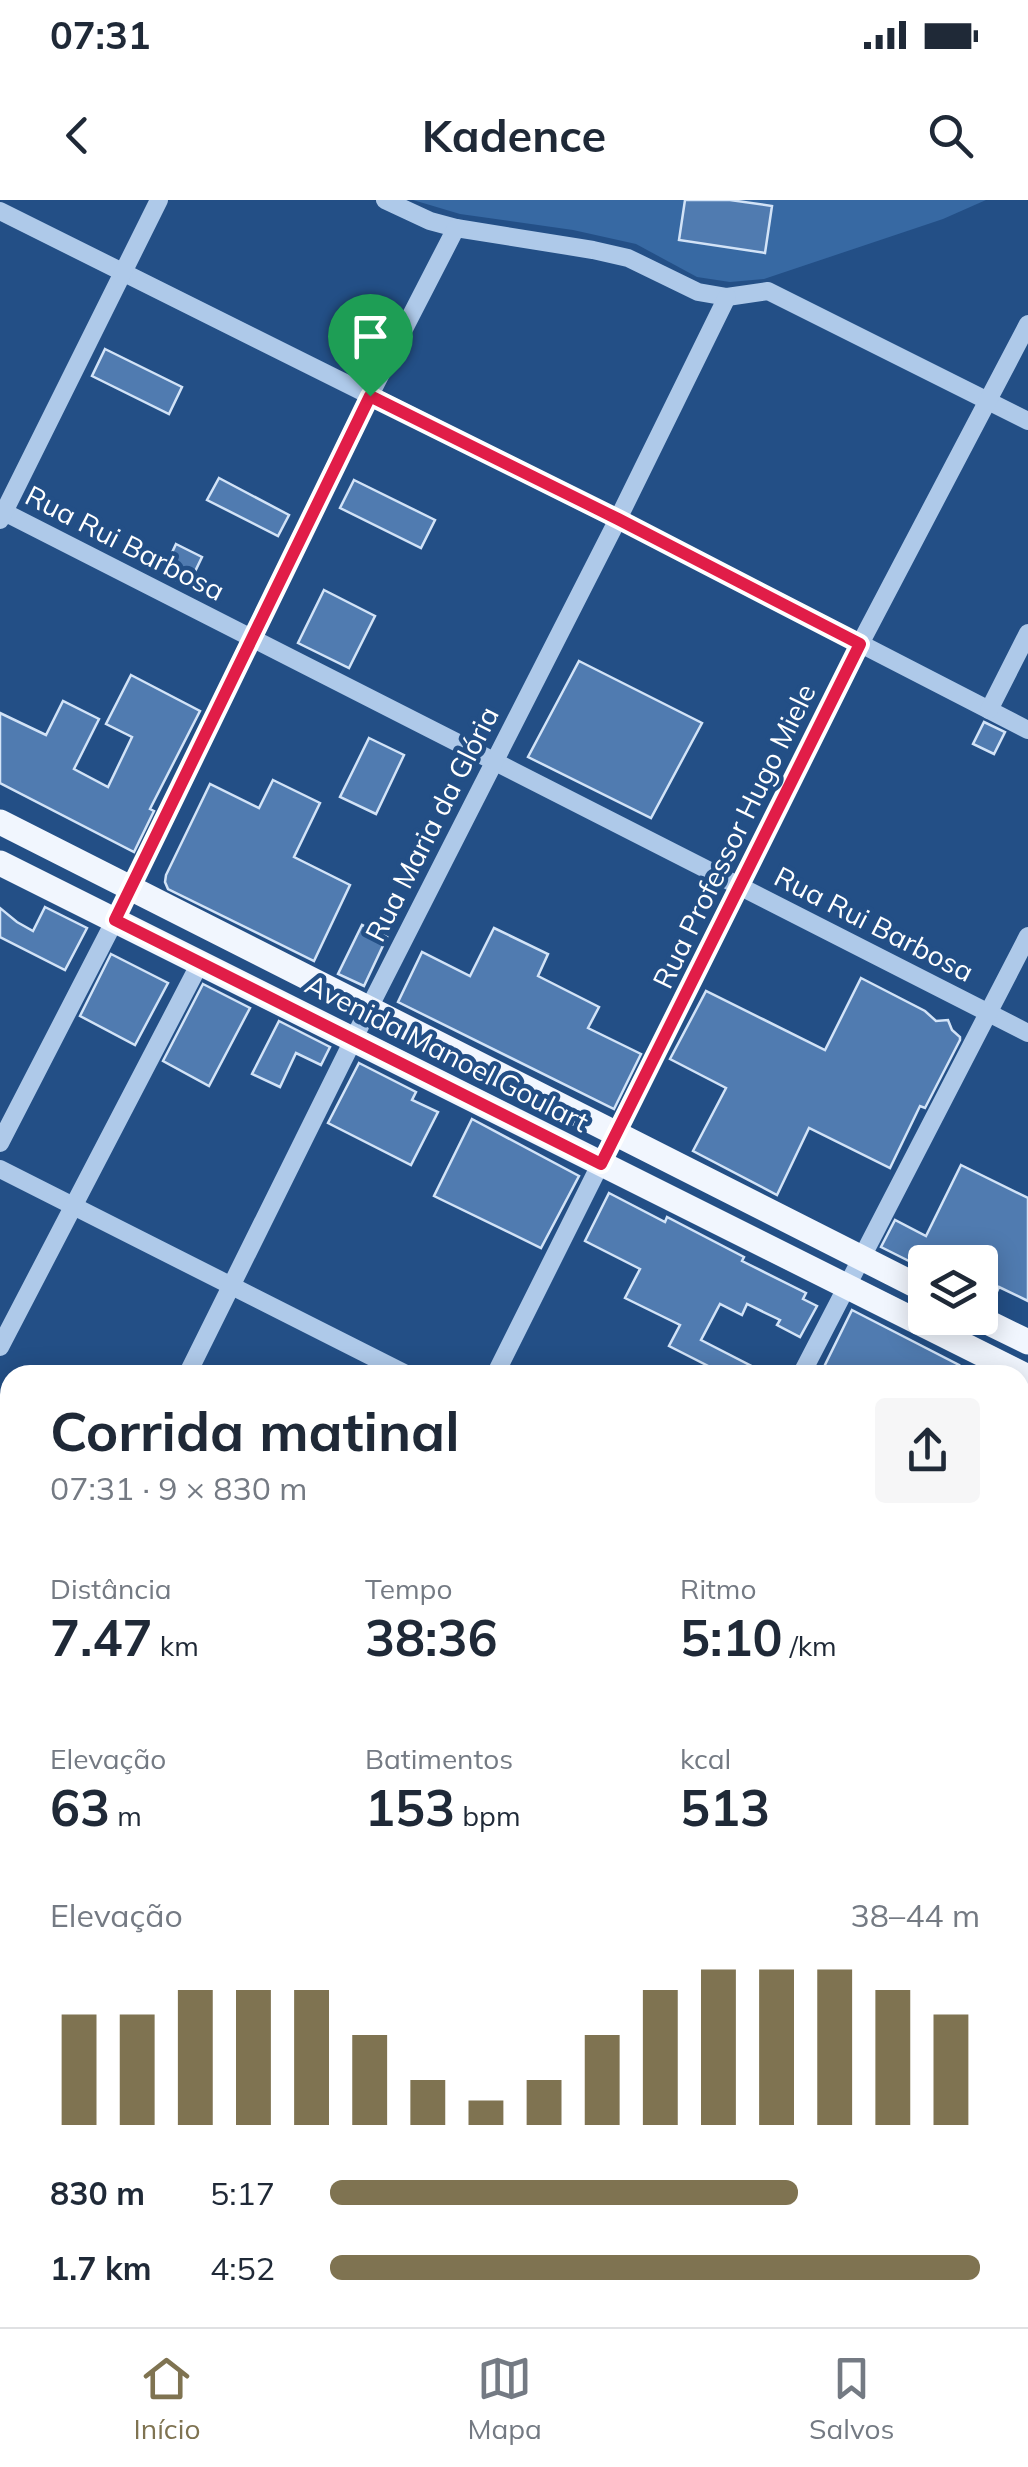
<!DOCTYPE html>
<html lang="pt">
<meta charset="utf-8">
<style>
:root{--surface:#fff;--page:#f6f6f7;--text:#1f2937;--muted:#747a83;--line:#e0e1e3;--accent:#7f7351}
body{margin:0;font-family:Mulish,sans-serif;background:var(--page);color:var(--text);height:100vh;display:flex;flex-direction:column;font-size:38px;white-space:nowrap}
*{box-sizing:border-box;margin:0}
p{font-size:32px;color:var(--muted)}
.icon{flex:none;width:55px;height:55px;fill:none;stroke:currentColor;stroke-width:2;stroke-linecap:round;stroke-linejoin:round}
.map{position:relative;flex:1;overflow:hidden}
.details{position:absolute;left:0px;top:1165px;width:1030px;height:962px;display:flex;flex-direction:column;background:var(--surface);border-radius:30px 30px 0 0;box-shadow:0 5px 25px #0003}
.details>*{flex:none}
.tools{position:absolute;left:908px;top:1045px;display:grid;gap:20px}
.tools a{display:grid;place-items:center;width:90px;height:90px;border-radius:10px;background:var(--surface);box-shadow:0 5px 25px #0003;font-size:50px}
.pin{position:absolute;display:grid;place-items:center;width:85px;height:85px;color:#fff;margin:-102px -42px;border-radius:50% 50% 50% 0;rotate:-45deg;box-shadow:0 0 10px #0007}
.pin .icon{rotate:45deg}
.round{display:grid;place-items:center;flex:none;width:105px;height:105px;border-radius:10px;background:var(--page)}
.headline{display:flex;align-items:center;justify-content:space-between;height:170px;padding:0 50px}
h1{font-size:55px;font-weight:700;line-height:75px}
.stats{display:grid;grid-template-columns:repeat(3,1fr);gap:15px;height:170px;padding:10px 50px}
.stats div{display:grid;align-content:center}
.stats b{font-size:50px;font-weight:700}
.stats small{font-size:28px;font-weight:400}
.stats p{font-size:28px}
.chart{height:280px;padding:20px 50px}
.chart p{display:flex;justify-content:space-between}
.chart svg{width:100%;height:180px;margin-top:10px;stroke:var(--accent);stroke-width:6}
ul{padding:0 50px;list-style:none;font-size:32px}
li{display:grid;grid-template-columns:160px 120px 1fr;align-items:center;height:75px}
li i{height:25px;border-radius:12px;background:var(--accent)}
.status{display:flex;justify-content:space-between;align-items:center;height:70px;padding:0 50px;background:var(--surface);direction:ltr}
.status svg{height:28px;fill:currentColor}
header{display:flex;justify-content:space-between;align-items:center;height:130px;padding:0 50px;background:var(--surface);font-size:45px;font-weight:700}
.dock{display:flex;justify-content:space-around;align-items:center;height:140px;border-top:2px solid var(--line);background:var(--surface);font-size:28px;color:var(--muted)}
.dock a{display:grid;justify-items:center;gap:5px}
.dock .current{color:var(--accent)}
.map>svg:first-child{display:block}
.green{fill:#3769a3}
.building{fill:#507bb0;stroke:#d2e3f7;stroke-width:2.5}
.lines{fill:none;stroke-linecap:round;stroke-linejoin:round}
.minor{stroke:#aec9e9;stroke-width:18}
.major{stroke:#f1f6fe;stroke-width:25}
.route-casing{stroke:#fff;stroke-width:20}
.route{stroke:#e11d48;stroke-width:12}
.labels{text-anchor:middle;stroke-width:9;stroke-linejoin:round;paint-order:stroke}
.street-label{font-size:28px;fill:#fff;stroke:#234f86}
</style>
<div class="status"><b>07:31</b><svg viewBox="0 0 49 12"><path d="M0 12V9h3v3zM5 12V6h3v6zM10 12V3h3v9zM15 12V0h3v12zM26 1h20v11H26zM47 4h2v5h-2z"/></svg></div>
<header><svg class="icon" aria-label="back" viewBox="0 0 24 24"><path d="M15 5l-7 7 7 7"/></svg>Kadence<svg class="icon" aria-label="search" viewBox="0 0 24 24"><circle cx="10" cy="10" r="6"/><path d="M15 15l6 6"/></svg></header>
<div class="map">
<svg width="1028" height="2127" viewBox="0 0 1028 2127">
<rect width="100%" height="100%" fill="#234f86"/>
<!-- green -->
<g class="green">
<polygon points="413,0 986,0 943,19 764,79 730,82 697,77 636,44 573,30 460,14"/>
<polygon points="10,1675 10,1855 0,1857 0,1677"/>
<polygon points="29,2118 181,2118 174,2127 26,2127 24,2125"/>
</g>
<!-- building -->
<g class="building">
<polygon points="685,0 730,0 772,6 765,53 679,40"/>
<polygon points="105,149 182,187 169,214 92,176"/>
<polygon points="219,278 289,315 278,336 207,300"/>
<polygon points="354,280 435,320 421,348 340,308"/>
<polygon points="176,344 202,357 188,386 162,374"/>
<polygon points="324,390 375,416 349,468 298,443"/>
<polygon points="579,461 702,523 651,618 528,557"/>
<polygon points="131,475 200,511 150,609 154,611 134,652 0,583 0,513 46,535 63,501 99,519 74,569 108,587 132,537 106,524"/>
<polygon points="984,522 1005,532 994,554 973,544"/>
<polygon points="369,538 404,555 376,614 340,597"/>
<polygon points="273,580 320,603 294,657 350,685 314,761 168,689 165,682 166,675 210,584 259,608"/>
<polygon points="45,707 87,728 65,770 0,737 0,708 17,722 33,731"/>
<polygon points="362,725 387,737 364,786 338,774"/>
<polygon points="494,728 548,754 538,776 599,807 588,828 641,854 614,909 398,802 422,752 470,776"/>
<polygon points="111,754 168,783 135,845 80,816"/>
<polygon points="861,778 925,811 936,821 948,820 952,830 960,837 960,840 925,908 920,906 890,968 809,928 777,995 693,951 726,888 670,859 706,791 825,850"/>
<polygon points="203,784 250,808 209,886 163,861"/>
<polygon points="279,821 330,847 321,865 296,853 280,887 252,874"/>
<polygon points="359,863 416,892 412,900 438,912 411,965 328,923"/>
<polygon points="472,919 579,976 541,1048 434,996"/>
<polygon points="961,965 1028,998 1028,1101 999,1087 992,1103 980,1097 980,1062 925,1062 925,1069 881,1047 895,1020 926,1036"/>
<polygon points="609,993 665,1022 667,1017 744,1057 742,1061 806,1093 803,1099 817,1106 800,1137 777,1125 780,1120 747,1104 742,1115 720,1104 701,1140 769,1175 726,1175 669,1146 680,1125 625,1098 640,1069 585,1041"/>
<polygon points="852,1110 959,1165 953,1175 820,1175"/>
</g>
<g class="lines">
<!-- minor -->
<g class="minor">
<polyline points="385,0 430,21 456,28 593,50 628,58 698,92 727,97 768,91 1028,221"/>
<polyline points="0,11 618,319 1028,530"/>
<polyline points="0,310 1028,833"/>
<polyline points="0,320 159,0"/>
<polyline points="989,510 1028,433"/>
<polyline points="0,943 115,720 370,195 456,28"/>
<polyline points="0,969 408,1175"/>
<polyline points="0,1147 200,763"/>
<polyline points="187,1175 368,810 618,319 727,97"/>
<polyline points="495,1175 860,444 1028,124"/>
<polyline points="801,1175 1028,736"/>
<polyline points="0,1279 10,1284"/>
<polyline points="1020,1344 1028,1329"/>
<polyline points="1020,1486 1028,1490"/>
<polyline points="0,1569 2,1556 10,1539"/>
<polyline points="0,1586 10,1588"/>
<polyline points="1020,1720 1028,1715"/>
<polyline points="1020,1760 1028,1755"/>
<polyline points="1020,1789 1028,1793"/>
<polyline points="1020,1874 1028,1871"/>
<polyline points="1020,2102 1028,2102"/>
<polyline points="0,2126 2,2127"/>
<polyline points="303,2127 305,2118"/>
<polyline points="330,2127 333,2118"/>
<polyline points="793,2127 793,2118"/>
</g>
<!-- major -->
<g class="major">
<polyline points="0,622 925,1090"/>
<polyline points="0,663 1028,1177"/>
<polyline points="979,1118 1028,1142"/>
</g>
</g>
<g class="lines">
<!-- route casing -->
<g class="route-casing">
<polygon id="route" points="370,196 618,319 860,444 601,964 115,720"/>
</g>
<!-- route -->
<use href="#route" class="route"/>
</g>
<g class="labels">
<!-- street labels -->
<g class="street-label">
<text transform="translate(125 343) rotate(27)" y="10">Rua Rui Barbosa</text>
<text transform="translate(432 624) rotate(-63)" y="10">Rua Maria da Glória</text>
<text transform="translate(734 636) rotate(-64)" y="10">Rua Professor Hugo Miele</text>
<text transform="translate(874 724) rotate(27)" y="10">Rua Rui Barbosa</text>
<text transform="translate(447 853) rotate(27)" y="10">Avenida Manoel Goulart</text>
</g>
</g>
</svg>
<div class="tools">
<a><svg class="icon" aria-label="layers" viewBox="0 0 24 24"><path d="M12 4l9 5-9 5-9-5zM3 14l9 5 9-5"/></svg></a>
</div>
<div class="pin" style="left:370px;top:196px;background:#1e9e55"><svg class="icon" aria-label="arrive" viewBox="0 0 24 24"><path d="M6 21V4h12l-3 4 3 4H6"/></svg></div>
<section class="details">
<div class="headline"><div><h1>Corrida matinal</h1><p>07:31 · 9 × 830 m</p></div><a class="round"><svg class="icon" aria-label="share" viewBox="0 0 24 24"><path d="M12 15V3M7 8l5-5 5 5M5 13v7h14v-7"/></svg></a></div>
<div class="stats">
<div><p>Distância</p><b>7.47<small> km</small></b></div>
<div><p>Tempo</p><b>38:36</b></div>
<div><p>Ritmo</p><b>5:10<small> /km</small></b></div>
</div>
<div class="stats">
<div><p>Elevação</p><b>63<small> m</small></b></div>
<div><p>Batimentos</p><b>153<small> bpm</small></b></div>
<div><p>kcal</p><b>513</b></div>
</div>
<div class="chart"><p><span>Elevação</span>38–44 m</p>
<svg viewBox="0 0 160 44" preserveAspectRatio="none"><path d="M5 44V17M15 44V17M25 44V11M35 44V11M45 44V11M55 44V22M65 44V33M75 44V38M85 44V33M95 44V22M105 44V11M115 44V6M125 44V6M135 44V6M145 44V11M155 44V17"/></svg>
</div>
<ul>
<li><b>830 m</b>5:17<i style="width:72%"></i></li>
<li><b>1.7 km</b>4:52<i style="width:100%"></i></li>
</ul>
</section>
</div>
<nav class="dock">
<a class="current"><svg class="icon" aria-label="home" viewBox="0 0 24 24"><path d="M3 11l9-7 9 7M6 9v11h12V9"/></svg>Início</a>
<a><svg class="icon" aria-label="map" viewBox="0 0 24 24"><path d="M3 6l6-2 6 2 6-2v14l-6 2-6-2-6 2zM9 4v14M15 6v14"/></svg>Mapa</a>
<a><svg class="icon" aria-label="saved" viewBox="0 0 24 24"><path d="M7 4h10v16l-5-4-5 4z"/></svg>Salvos</a>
</nav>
